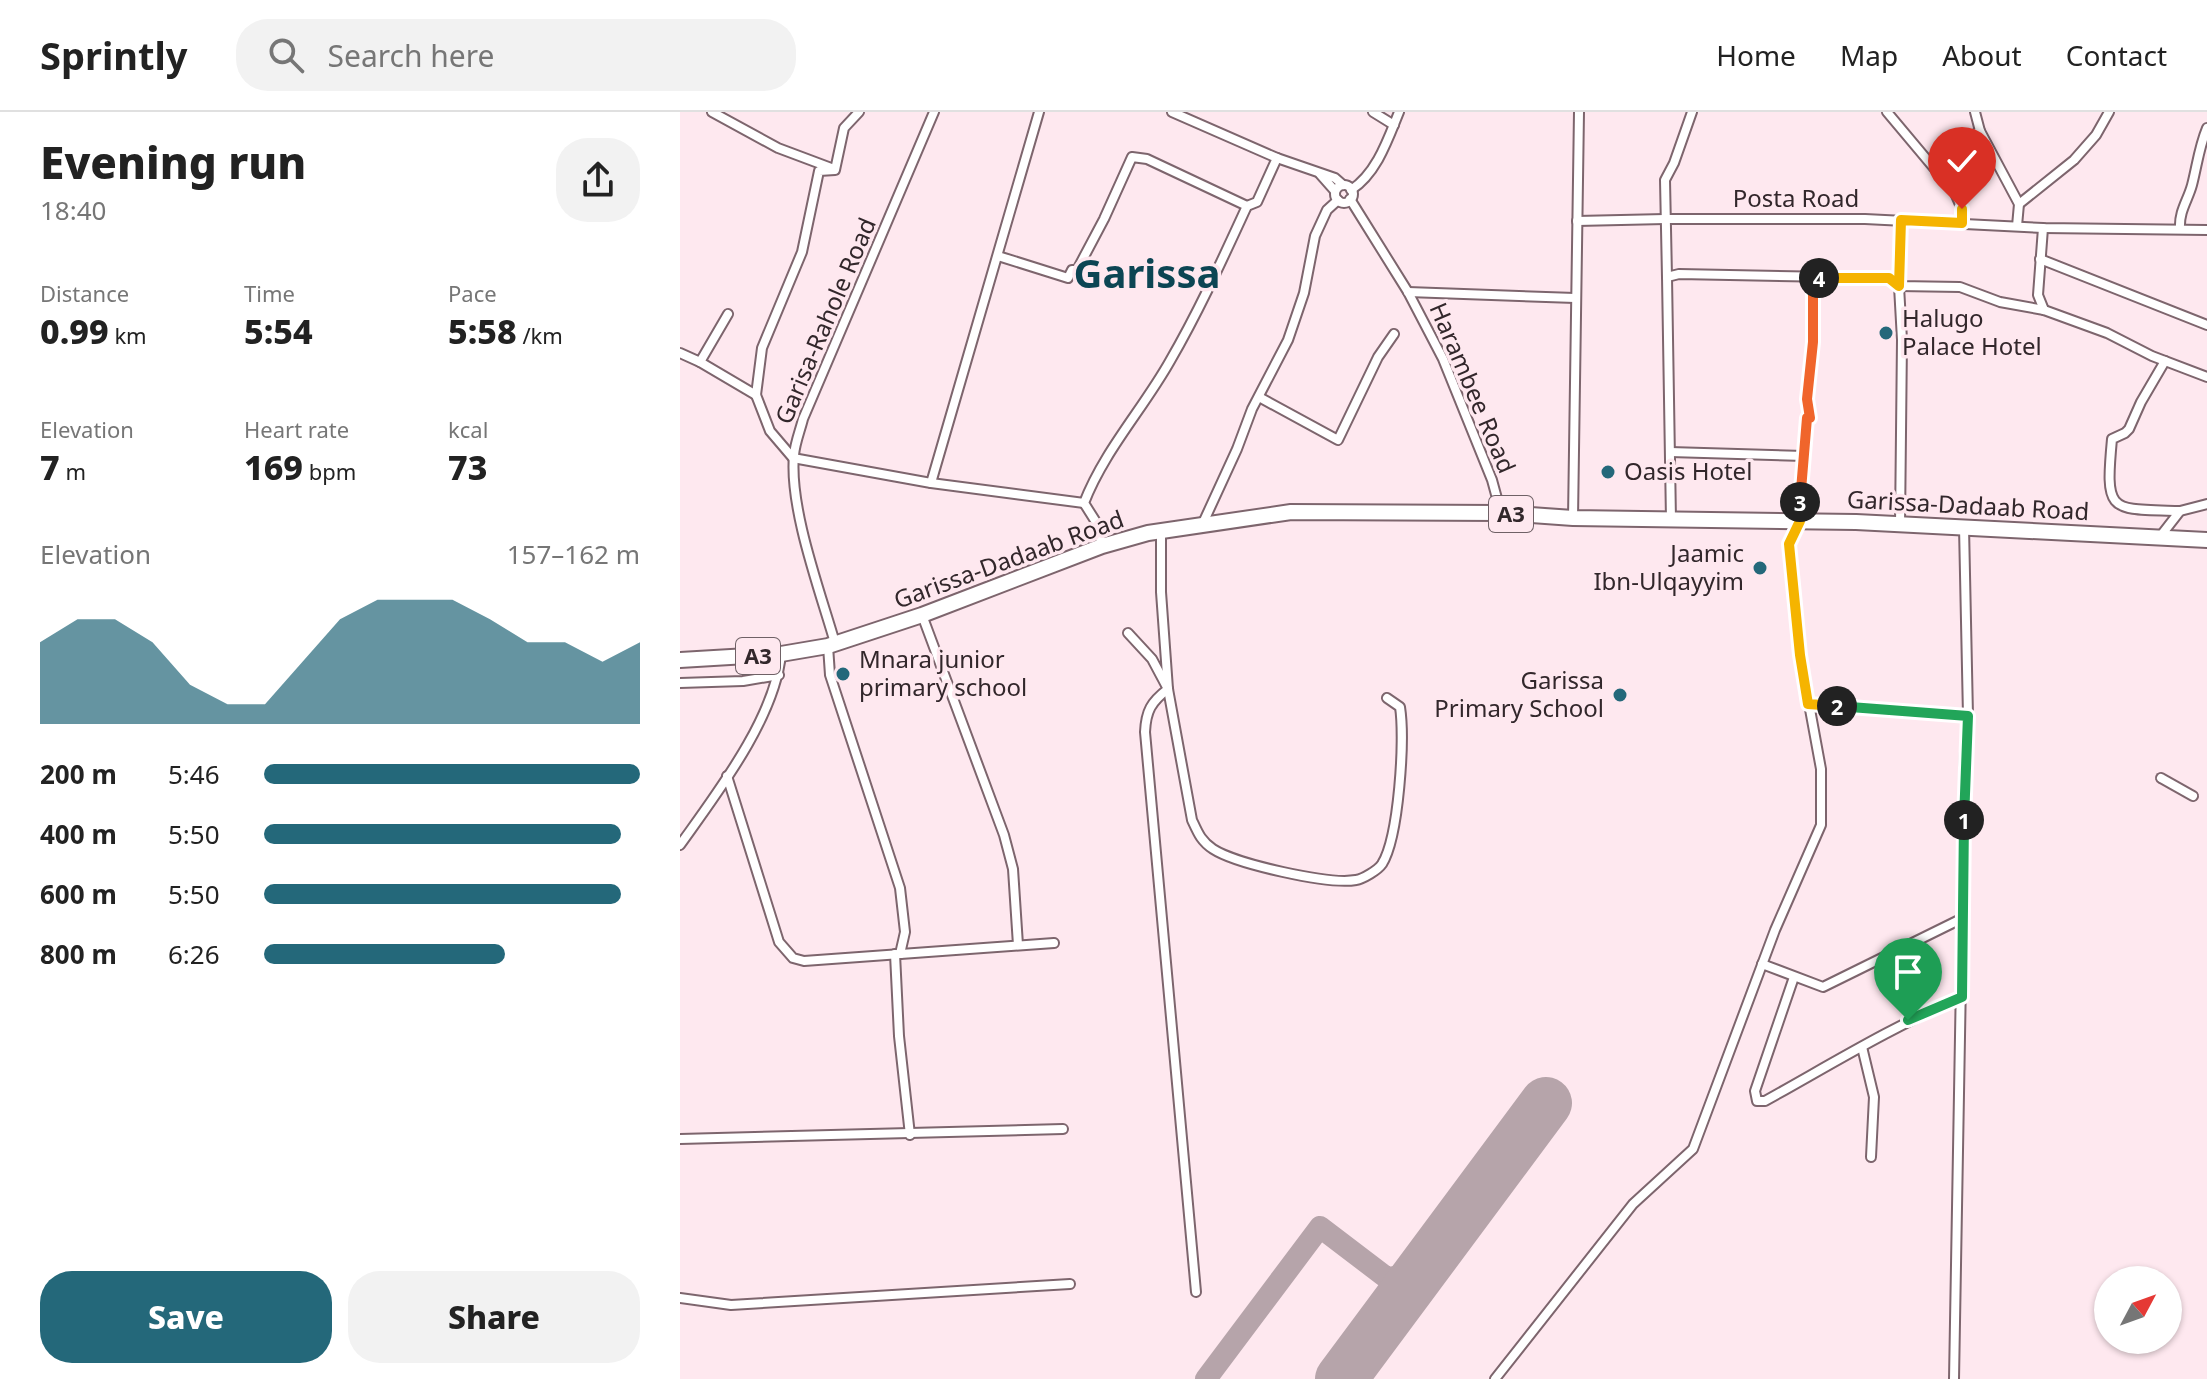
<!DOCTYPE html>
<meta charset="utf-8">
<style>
:root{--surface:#fff;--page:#f2f2f2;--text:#222;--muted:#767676;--line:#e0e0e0;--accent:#24687a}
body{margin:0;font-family:"Noto Sans",sans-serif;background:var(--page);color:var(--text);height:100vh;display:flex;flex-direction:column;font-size:30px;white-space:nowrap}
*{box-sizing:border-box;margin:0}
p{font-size:26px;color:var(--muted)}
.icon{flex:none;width:44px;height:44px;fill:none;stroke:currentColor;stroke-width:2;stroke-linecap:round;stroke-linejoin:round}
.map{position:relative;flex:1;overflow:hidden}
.panel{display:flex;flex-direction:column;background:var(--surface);width:680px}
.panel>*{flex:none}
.needle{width:52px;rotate:49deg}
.controls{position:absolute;left:1414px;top:1154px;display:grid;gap:16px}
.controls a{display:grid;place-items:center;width:88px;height:88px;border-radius:50%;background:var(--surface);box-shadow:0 2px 6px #0004;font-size:40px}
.pin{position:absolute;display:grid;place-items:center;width:68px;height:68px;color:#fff;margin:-82px -34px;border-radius:50% 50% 50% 0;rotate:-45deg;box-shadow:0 0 8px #0007}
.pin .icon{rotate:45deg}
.km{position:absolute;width:40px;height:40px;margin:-20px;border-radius:50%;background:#222;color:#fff;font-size:22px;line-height:40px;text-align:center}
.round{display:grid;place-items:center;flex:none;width:84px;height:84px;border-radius:32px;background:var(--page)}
.overview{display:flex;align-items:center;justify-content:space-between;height:136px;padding:0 40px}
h1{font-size:44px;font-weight:800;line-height:60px}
.figures{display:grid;grid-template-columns:repeat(3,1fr);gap:12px;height:136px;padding:8px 40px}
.figures div{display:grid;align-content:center}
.figures b{font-size:34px;font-weight:800}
.figures small{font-size:22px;font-weight:400}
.figures p{font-size:22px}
.chart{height:224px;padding:16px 40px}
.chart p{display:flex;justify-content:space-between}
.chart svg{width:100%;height:144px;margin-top:8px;fill:var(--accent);opacity:.7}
.button{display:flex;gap:16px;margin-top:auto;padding:16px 40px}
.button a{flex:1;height:92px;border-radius:32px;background:var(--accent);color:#fff;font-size:32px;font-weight:800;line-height:92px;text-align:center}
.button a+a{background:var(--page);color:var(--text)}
ul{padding:0 40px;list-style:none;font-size:26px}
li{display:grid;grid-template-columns:128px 96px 1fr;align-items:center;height:60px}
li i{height:20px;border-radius:10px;background:var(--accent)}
header{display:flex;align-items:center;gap:48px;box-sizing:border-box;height:112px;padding:0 40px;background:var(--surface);border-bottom:2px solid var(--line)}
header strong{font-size:38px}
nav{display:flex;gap:44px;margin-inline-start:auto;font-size:28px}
.search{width:560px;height:72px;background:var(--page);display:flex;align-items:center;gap:20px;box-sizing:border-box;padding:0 28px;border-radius:32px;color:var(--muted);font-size:30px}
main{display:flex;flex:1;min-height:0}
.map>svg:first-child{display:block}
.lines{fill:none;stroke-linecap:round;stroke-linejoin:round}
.taxiway{stroke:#b6a4aa;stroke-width:22}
.runway{stroke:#b6a4aa;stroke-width:52}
.minor-casing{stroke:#7d656d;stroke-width:12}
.trunk-casing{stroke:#7d656d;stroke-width:18}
.minor{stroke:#fff;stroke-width:8}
.trunk{stroke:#fff;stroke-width:14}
.split-1-casing{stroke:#fff;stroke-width:16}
.split-2-casing{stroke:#fff;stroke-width:16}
.split-3-casing{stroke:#fff;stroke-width:16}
.split-4-casing{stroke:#fff;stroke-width:16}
.split-5-casing{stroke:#fff;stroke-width:16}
.split-1{stroke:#22a559;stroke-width:10}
.split-2{stroke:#22a559;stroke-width:10}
.split-3{stroke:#f5b400;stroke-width:10}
.split-4{stroke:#f0652b;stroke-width:10}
.split-5{stroke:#f5b400;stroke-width:10}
.poi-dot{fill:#24687a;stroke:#fee8ef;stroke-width:3}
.labels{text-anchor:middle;stroke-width:7;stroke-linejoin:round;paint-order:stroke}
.shield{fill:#fee8ef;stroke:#6f6166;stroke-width:2}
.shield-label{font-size:22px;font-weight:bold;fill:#32272b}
.street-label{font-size:24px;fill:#32272b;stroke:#fee8ef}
.poi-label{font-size:24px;fill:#32272b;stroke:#fee8ef;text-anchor:start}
.town-label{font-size:40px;font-weight:bold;fill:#0c4553;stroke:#fee8ef}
</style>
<header>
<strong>Sprintly</strong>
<div class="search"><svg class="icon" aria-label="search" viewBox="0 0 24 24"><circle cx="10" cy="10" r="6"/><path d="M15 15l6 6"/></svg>Search here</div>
<nav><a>Home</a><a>Map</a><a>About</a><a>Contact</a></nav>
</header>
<main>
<section class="panel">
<div class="overview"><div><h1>Evening run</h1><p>18:40</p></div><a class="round"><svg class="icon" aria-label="share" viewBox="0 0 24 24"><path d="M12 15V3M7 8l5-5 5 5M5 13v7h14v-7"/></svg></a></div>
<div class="figures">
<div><p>Distance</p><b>0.99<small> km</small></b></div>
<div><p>Time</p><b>5:54</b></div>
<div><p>Pace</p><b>5:58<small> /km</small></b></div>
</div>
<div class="figures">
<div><p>Elevation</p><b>7<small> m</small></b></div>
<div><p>Heart rate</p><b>169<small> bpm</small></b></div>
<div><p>kcal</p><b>73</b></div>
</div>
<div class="chart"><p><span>Elevation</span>157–162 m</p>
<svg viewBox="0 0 160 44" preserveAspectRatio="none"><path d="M0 44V19L10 12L20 12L30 19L40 32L50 38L60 38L70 25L80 12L90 6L100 6L110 6L120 12L130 19L140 19L150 25L160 19V44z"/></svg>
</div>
<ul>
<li><b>200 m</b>5:46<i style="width:100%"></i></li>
<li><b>400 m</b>5:50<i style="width:95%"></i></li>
<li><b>600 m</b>5:50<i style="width:95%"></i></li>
<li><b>800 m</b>6:26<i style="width:64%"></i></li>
</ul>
<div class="button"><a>Save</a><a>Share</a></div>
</section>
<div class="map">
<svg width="1527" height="1267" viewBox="0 0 1527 1267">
<rect width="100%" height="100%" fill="#fee8ef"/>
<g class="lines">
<!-- taxiway -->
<polyline class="taxiway" points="526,1267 640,1115 707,1166 725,1164"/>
<!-- runway -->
<polyline class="runway" points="661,1267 866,991"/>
<!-- minor casing -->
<g class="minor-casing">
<g id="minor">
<polyline points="32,0 98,36 154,57"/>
<polyline points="179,0 164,16 155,58 139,59 122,140 82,236 76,283 90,319 113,346 251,371 404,391"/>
<polyline points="492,0 597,46 655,66 663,73"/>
<polyline points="693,0 714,13"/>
<polyline points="1207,0 1275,81 1282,97 1282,111"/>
<polyline points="1295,0 1300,19 1339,92 1337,114"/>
<polyline points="1251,50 1300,19"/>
<polyline points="640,62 655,79"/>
<circle cx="664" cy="82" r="9"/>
<path d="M 671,78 C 697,61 708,27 719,0"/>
<polyline points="670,87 728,180 763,247 812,368 821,401"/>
<polyline points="1339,92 1394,48 1416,23 1429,0"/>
<polyline points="897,109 985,107 1185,107 1363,116 1527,118"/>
<polyline points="1363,116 1358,183 1364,198"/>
<path d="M 1500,116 C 1499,99 1508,88 1512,73 C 1517,54 1519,35 1527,16"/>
<polyline points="318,144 388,166 392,158 397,158 424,107 452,45 467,47 567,94"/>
<polyline points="1360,147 1527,213"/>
<polyline points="987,165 985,68 994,51 1012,0"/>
<polyline points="728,180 895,186"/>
<polyline points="0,241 20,250 48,202"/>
<path d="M 1485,249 L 1461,290 L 1449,317 L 1445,321 L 1432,327 C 1425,402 1429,397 1500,399"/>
<polyline points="20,250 76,283"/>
<polyline points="579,285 658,328 698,245 714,222"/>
<polyline points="990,340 1124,344"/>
<polyline points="251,371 359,0"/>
<polyline points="893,406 899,0"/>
<polyline points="991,408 987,165 999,162 1209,166 1219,174 1280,175 1320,190 1364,198 1427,221 1472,244 1527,265"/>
<polyline points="523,411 557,337 572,297 608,228 624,181 635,124 647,98 658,88"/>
<polyline points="1220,413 1222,228 1219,174 1221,108"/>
<path d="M 481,419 L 481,480 L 488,577 L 512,708 C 518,721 521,729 533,737 C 556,752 649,773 676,768 C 683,767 698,758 702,752 C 719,725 725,627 720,595 L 707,586"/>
<polyline points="1479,426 1500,399 1527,392"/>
<path d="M 422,434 L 416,410 L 404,391 C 424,339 463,297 490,249 C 519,199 543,146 567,94 L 577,90 L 597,46"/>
<polyline points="242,503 324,723 333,757 338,833"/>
<path d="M 448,521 L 472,547 L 488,577 C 471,590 466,599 465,620 L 516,1180"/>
<path d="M 155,531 C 140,479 109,396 114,343 C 115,331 120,319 123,307 L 254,0"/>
<polyline points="148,534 150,563 220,776 225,820 220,842"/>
<polyline points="0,571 63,569 99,563"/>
<polyline points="1128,592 1288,604"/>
<polyline points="47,664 99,830 113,846 124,849 374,831"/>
<polyline points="1481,666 1513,684"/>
<path d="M 0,733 C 37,681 95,606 101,542"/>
<polyline points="215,842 219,924 230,1023"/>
<polyline points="1082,852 1143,875 1283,806"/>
<path d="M 1114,865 L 1075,979 L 1077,989 L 1085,989 C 1150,953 1213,914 1282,885"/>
<polyline points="1182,935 1194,985 1191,1045"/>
<polyline points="0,1027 383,1017"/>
<polyline points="0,1186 51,1193 390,1172"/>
<polyline points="815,1267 953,1092 1013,1037 1095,818 1141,713 1141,657 1120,543 1109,432 1120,409 1127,306 1130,306 1127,287 1133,230 1133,165"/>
<polyline points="1274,1267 1285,639 1288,604 1284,415"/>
</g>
</g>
<!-- trunk casing -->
<g class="trunk-casing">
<polyline id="trunk" points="0,548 101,542 148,534 242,503 422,434 468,421 611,400 821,401 893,406 1176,410 1527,428"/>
</g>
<!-- minor -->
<use href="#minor" class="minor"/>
<!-- trunk -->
<use href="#trunk" class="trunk"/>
</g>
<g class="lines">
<!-- split-1 casing -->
<g class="split-1-casing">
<polyline id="split-1" points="1228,908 1282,885 1284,708"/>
</g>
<!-- split-2 casing -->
<g class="split-2-casing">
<polyline id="split-2" points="1157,594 1288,604 1284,708"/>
</g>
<!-- split-3 casing -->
<g class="split-3-casing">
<polyline id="split-3" points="1120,390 1120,409 1109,432 1120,543 1128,592 1157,594"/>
</g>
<!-- split-4 casing -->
<g class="split-4-casing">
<polyline id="split-4" points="1120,390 1127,306 1130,306 1127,287 1133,230 1133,165 1139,166"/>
</g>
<!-- split-5 casing -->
<g class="split-5-casing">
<polyline id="split-5" points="1139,166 1209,166 1219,174 1221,108 1282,111 1282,97"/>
</g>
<!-- split-1 -->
<use href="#split-1" class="split-1"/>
<!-- split-2 -->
<use href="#split-2" class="split-2"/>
<!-- split-3 -->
<use href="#split-3" class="split-3"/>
<!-- split-4 -->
<use href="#split-4" class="split-4"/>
<!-- split-5 -->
<use href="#split-5" class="split-5"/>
</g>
<!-- markers -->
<g class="poi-dot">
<circle cx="1206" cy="221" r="8"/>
<circle cx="928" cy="360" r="8"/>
<circle cx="1080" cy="456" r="8"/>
<circle cx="163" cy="562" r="8"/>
<circle cx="940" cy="583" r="8"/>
</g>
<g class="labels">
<!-- shield labels -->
<g class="shield">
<rect x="809" y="384" width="44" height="36" rx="6"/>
<rect x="56" y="526" width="44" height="36" rx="6"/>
</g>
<g class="shield-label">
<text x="831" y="410">A3</text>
<text x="78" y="552">A3</text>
</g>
<!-- street labels -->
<g class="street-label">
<text x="1116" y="95">Posta Road</text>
<text transform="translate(146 209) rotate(-67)" y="8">Garisa-Rahole Road</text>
<text transform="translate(792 276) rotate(67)" y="8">Harambee Road</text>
<text transform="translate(1288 394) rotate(3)" y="8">Garissa-Dadaab Road</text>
<text transform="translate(329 448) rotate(-20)" y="8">Garissa-Dadaab Road</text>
</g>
<!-- poi labels -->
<g class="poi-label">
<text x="1222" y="215">Halugo<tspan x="1222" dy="28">Palace Hotel</tspan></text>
<text x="944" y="368">Oasis Hotel</text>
<text x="1064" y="450" text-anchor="end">Jaamic<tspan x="1064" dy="28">Ibn-Ulqayyim</tspan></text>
<text x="179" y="556">Mnara junior<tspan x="179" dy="28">primary school</tspan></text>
<text x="924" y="577" text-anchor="end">Garissa<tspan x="924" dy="28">Primary School</tspan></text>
</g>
<!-- town labels -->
<g class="town-label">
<text x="467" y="176">Garissa</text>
</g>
</g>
</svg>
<div class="controls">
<a><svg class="needle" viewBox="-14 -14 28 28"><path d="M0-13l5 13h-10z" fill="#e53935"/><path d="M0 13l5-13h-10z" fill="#767676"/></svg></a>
</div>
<div class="pin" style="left:1228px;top:908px;background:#1e9e55"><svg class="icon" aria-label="arrive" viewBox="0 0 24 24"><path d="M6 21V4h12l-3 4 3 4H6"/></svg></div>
<div class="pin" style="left:1282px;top:97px;background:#d93025"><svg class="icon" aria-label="check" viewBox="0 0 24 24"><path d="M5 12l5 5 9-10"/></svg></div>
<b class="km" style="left:1284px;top:708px">1</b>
<b class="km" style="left:1157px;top:594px">2</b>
<b class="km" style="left:1120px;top:390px">3</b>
<b class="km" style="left:1139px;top:166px">4</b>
</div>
</main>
